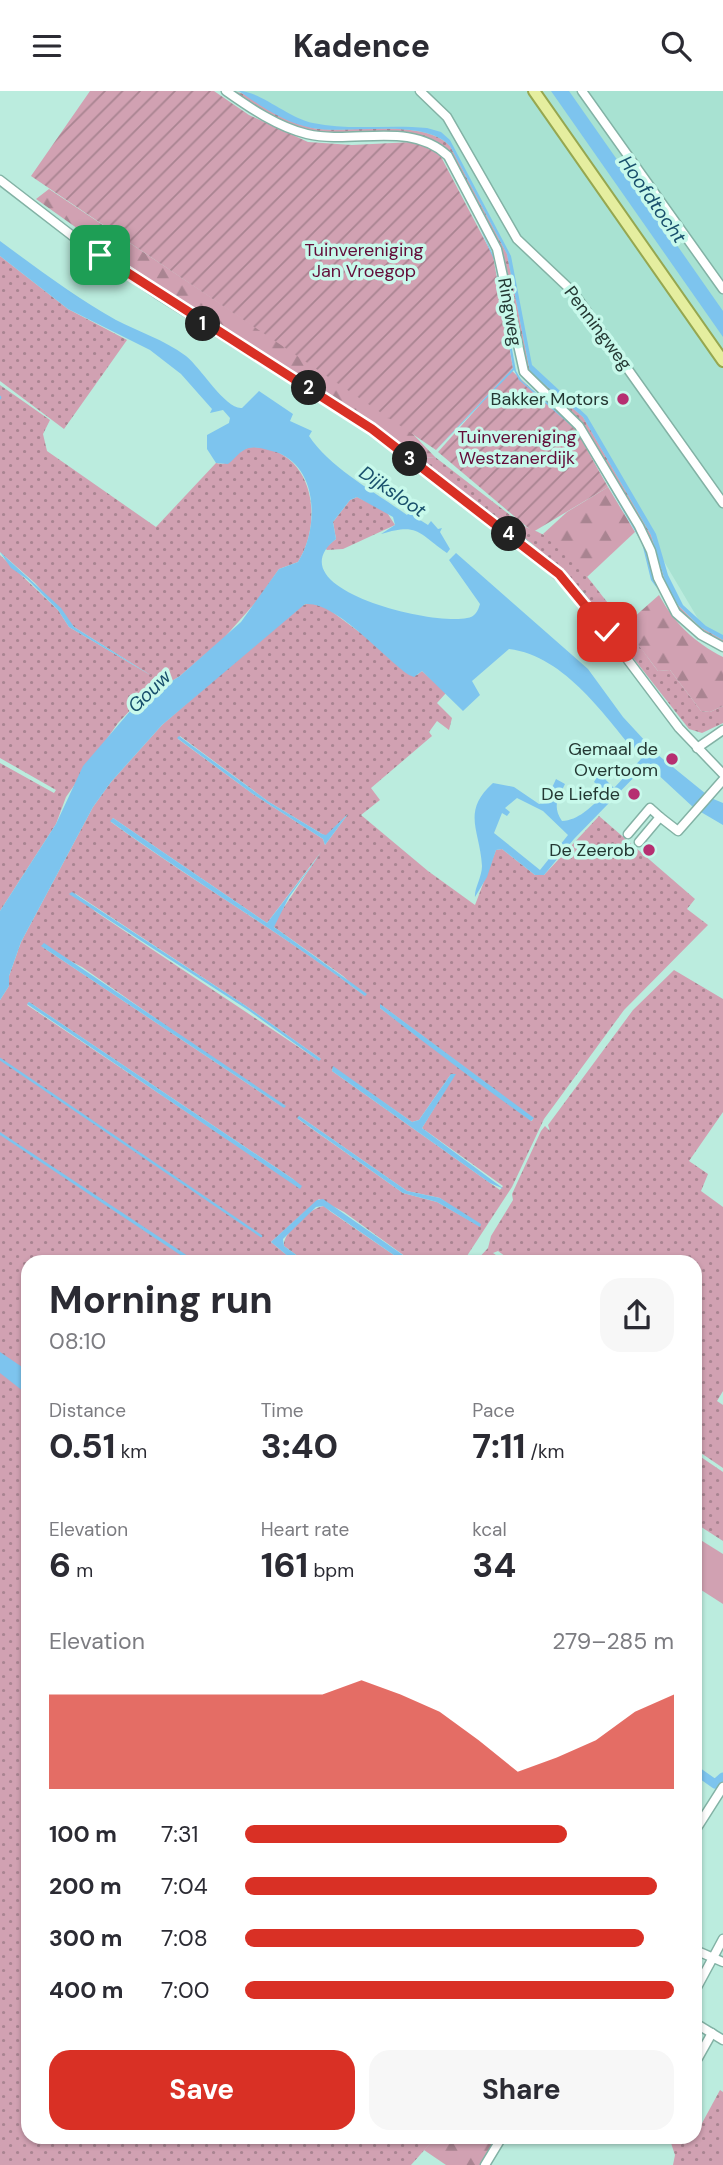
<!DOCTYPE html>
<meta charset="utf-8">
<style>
:root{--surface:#fff;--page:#f7f7f7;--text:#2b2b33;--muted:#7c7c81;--accent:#d93025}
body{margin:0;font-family:"DM Sans",sans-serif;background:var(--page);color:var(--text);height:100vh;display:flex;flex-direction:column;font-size:26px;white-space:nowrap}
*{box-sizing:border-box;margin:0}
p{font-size:23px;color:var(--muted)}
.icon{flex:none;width:38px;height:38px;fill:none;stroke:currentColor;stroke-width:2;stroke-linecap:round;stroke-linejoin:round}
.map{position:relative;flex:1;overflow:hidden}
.side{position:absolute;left:21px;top:1164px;width:681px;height:889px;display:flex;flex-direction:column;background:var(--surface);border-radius:21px;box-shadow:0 2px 5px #0004}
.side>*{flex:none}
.pin{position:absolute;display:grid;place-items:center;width:60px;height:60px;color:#fff;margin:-30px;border-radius:14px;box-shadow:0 4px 10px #0006}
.km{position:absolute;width:35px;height:35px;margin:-18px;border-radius:50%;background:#222;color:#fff;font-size:19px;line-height:35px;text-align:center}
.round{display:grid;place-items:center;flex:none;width:74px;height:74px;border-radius:21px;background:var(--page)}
.headline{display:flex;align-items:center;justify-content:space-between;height:119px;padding:0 28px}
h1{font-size:38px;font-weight:700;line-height:52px}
.stats{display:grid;grid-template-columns:repeat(3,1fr);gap:10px;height:119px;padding:7px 28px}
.stats div{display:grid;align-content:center}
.stats b{font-size:35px;font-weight:700}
.stats small{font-size:19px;font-weight:400}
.stats p{font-size:19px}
.chart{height:196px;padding:14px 28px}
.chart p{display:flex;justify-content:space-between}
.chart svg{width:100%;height:126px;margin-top:7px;fill:var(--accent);opacity:.7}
.cta{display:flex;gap:14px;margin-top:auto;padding:14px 28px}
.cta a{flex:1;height:80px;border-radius:21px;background:var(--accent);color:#fff;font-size:28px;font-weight:700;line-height:80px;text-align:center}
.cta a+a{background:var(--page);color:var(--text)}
ul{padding:0 28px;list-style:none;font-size:23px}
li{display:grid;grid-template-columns:112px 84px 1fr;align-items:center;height:52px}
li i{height:18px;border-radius:9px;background:var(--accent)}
header{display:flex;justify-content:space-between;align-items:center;height:91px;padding:0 28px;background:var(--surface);font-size:32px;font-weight:700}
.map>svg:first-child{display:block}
.built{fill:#a8e2d2}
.grass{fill:url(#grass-dots);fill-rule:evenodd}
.forest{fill:url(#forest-firs)}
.garden{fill:url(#garden-furrows)}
.pitch{fill:#d1a1b2}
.water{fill:#7dc4ee;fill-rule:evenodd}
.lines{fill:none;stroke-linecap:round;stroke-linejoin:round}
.stream{stroke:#7dc4ee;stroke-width:2.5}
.canal{stroke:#7dc4ee;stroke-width:9}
.minor-casing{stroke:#83b2a5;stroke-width:11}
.major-casing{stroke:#96a750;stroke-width:14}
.minor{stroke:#fff;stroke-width:8}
.major{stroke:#e5ee9f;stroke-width:10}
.route-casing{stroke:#fff;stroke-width:14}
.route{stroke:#d93025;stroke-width:9}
.poi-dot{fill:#b62f71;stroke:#c8f9eb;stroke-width:2.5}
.labels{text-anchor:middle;stroke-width:7;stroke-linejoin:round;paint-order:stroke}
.park-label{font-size:18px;fill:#630d39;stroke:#c8f9eb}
.street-label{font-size:18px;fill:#243833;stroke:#c8f9eb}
.poi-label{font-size:18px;fill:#243833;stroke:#c8f9eb;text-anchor:end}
.water-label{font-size:19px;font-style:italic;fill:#184f6c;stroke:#c8f9eb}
</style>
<header><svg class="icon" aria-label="menu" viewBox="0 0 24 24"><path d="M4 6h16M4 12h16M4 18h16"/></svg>Kadence<svg class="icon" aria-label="search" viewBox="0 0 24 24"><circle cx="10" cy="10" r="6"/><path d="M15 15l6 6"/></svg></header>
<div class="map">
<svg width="723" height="2074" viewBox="0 0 723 2074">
<defs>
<pattern id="grass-dots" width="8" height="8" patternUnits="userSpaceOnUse" patternTransform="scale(1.75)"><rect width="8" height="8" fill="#d1a1b2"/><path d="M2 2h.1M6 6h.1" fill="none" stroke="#a98491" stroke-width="1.8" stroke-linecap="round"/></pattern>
<pattern id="forest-firs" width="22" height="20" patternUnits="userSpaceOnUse" patternTransform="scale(1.75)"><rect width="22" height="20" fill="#d1a1b2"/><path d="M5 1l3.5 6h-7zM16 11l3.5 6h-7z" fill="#a98491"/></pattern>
<pattern id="garden-furrows" width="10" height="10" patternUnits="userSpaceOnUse" patternTransform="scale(1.75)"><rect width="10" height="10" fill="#d1a1b2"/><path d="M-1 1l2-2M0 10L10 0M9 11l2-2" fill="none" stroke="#a98491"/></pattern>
</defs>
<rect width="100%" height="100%" fill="#bbecde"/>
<!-- built -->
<polygon class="built" points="234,0 723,0 723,554 710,548 640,430 524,276 481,124 440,51 303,40"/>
<!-- grass -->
<g class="grass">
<path d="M 230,0 C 252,0 289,35 319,38 C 354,41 425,28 450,55 L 507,163 L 530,281 L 583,326 L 651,444 L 666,493 L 678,514 L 700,536 L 723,549 L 723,554 L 685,529 L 663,494 L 653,459 L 583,336 L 526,282 L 505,181 L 445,58 L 419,44 L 327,43 L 298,38 L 266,23 Z"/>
<polygon points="0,165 68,218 127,249 64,338 0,290"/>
<path d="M 0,294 L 50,329 L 43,343 L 47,360 L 156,436 L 216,372 C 233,377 237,356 253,356 C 314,357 324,430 298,471 L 279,478 L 257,510 L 223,548 L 180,585 L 138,611 L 118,632 L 66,706 L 56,733 L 0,820 L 0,672 L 54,702 L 56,699 L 0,667 L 0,464 L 58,519 L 69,536 L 152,585 L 74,536 L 35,492 L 0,461 Z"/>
<path d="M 435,366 L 523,434 C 530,439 535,439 542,443 C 571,455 636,551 658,580 L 670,579 L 701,620 L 710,621 L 723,615 L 723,632 L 702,642 L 689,638 L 569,485 L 529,450 L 415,368 Z"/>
<polygon points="357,406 386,420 395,434 343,458 327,459 325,457 336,448 333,431 350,409"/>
<path d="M 311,512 L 327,517 L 417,584 L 422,580 L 446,602 L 437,612 L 452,627 L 449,639 L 437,630 L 429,641 L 432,645 L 371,697 L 380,709 L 361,724 L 428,780 L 475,814 L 496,759 L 502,758 L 535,784 L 544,784 L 599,725 L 695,808 L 687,818 L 708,834 L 624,919 L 544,1028 L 512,1096 L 463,1171 L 413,1171 L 344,1121 L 319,1108 L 271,1151 L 295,1171 L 28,1171 L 28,2046 L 436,2046 L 411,2074 L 0,2074 L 0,909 L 9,895 L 9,885 L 21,851 L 93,716 L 111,691 L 162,634 L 299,515 ZM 180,645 L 269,711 L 322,743 L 326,745 L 348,723 L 325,754 L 323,748 L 253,703 L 178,648 ZM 113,727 L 267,832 L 321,761 L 274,831 L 274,836 L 343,885 L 365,905 C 283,843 194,791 111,731 ZM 73,801 L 246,915 L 321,968 L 318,969 L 96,821 ZM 41,855 L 82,876 L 284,1017 ZM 29,911 L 293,1088 L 300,1097 L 27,914 ZM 381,914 L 533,1027 L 532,1030 L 380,917 ZM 333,976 L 412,1031 L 419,1029 L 451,983 L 455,983 L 422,1037 L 503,1095 L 500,1099 L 490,1092 L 332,980 ZM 299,1025 L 407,1100 L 440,1107 L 481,1136 L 437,1111 L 403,1102 L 298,1028 Z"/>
<polygon points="674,879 723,908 723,1021 689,1070 708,1083 701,1100 723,1116 723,1300 717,1310 723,1314 723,1377 695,1358 695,1297 699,1300 701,1296 695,1292 695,1171 513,1171 498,1160 493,1162 506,1171 475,1171 488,1157 491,1145 513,1109 512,1103 541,1040 545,1035 550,1040 548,1034 633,919"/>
<path d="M 324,1115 L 331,1121 L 404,1171 L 306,1171 L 284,1155 C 282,1142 311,1116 324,1115 Z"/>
<polygon points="695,1362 723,1381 723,1450 695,1432"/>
<polygon points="720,1999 723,2001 723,2074 673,2074 675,2064 669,2046 695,2046 695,2030 701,2034"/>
</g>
<!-- forest -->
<g class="forest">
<polygon points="49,98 408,338 435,366 415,368 368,329 206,229 36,108"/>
<polygon points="608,396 635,441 587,486 543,443 567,421"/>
<path d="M 659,504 C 675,533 694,551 723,566 L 723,615 L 710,621 L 701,620 L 670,579 L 658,580 L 624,535 Z"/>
<polygon points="436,2046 479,2046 494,2055 482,2074 446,2074 424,2059"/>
</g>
<!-- garden -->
<g class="garden">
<polygon points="90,0 214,0 249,24 308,51 352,54 413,51 438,60 493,165 513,277 436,359 31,85"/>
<polygon points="511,279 576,339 608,396 533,441 438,361"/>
</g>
<!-- pitch -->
<polygon class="pitch" points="699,1448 723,1463 723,1513 695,1495 695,1454"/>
<!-- water -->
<g class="water">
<path d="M 239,0 C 260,0 288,27 313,32 C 350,40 389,33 427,37 L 441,41 L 450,49 L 511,165 L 532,274 L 587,325 L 656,443 L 668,484 L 683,514 L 706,535 L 723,544 L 723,549 L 700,536 L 678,514 L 666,493 L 651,444 L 583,326 L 530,281 L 507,163 L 450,55 C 423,26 350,44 312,37 C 286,33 259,14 239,0 Z"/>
<polygon points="551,0 569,0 723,220 723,246"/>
<polygon points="476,128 496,170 516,280 522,290 574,333 643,450 657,497 651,489 642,452 576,339 519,289 514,279 436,359 513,277 495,171"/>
<path d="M 0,150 C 38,178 75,206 116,229 C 139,241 163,248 186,265 C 201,277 226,319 242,317 L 259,300 L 293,323 L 290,330 L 312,340 L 309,345 C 330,377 375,401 407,424 L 409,422 L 428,434 L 431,430 L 438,438 L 442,437 L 440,441 L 450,458 L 447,462 C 419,443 419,431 381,443 L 395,434 L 393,426 L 357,406 L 350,409 L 333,431 L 336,448 C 274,497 432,535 467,527 C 475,526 478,520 480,513 L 449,469 L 456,462 L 588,578 L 623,626 L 658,664 L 711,707 L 723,712 L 723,734 L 694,717 L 653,679 L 643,677 L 574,748 L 544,784 L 535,784 L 502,758 L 496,759 L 487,786 L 475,806 C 474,798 482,786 482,775 C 480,739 461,721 493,692 L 514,696 L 539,713 L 545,712 L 556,688 L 565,693 C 558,707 552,715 562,730 C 579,729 589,717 602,706 L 590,707 L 589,703 L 604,699 L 594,691 L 597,686 L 602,685 L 614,697 L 641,668 C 606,627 566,565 509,558 L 472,590 L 480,604 L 463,620 L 422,580 L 414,586 L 409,584 C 383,566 336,510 305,513 L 162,634 L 111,691 L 93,716 L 21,851 L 9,885 L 9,895 L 0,909 L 0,820 L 56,733 L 83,675 L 138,611 L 180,585 L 241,531 L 279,478 L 298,471 C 319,438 319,376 276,361 C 268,359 257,355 249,357 C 240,359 235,368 228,373 L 216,372 L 207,358 L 207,344 L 229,332 L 230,327 L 223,319 L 210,322 L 212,318 L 181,283 L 150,259 L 68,218 L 0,165 ZM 517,707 L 543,720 L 568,744 L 540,779 L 494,742 L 502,722 L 507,725 L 510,721 L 505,717 Z"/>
<polygon points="0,461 61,517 74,536 152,585 69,536 58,519 27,488 11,477"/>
<polygon points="179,645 269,711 322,743 326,744 348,723 325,754 323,748 253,703 177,647"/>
<path d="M 113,727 L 267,832 L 321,762 L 289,806 L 274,836 L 367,903 L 365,905 C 283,843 194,791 110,730 Z"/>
<polygon points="72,801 246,915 321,968 319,970 248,919 69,803"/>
<polygon points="44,852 286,1015 284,1017 41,855"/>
<polygon points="29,911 293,1088 302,1095 300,1098 27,913"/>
<path d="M 380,913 L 534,1027 L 531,1030 C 479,993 431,957 380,917 Z"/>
<polygon points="333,975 412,1031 419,1029 451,983 456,983 422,1037 504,1098 490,1092 332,980"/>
<polygon points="299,1025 407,1100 440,1107 481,1133 480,1136 437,1111 403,1102 297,1027"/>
<polygon points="0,1041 197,1171 191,1171 0,1044"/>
<polygon points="323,1108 413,1171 404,1171 323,1115 316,1116 283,1148 284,1155 306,1171 295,1171 271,1151 317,1109"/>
<polygon points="0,1261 28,1280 28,1304 0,1282"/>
</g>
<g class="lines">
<!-- stream -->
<g class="stream">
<polyline points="0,307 0,306"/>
<polyline points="0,968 261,1145"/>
</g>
<!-- canal -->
<polyline class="canal" points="695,1679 715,1693 723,1686"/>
<!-- minor casing -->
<g class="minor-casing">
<g id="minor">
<path d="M 226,0 C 250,17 278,36 307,43 C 354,54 410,29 448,65 L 497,158 L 524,281 L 579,335 L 639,435 L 651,460 L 658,487 L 676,522 L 701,544 L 723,556"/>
<polyline points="420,0 447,26 517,148 573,201 723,412"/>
<polyline points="582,0 723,198"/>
<polyline points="0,89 79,150 156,202 372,338 526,455 579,504 679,637 723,683"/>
<polyline points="697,657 723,639"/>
<polyline points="628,743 650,717 660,726"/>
<polyline points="639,751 660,726 678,740 723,689"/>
<polyline points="695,1740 723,1696"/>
<polyline points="695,1859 723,1871"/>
<polyline points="695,1900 723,1848"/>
<polyline points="695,1932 723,1949"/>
<polyline points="698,1967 712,1942"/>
<polyline points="485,2074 502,2046"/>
</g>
</g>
<!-- major casing -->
<g class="major-casing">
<polyline id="major" points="534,0 723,270"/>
</g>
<!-- minor -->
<use href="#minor" class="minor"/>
<!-- major -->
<use href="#major" class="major"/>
</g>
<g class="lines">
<!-- route casing -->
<g class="route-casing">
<polyline id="route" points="100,164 372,338 559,483 607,541"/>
</g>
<!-- route -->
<use href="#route" class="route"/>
</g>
<!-- markers -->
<g class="poi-dot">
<circle cx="623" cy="308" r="7"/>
<circle cx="672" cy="668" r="7"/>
<circle cx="634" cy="703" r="7"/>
<circle cx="649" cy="759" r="7"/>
</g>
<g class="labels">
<!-- park labels -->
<g class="park-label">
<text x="364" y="165">Tuinvereniging<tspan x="364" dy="21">Jan Vroegop</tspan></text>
<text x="517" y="352">Tuinvereniging<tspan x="517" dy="21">Westzanerdijk</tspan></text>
</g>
<!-- street labels -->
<g class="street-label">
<text transform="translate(510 221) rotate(80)" y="6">Ringweg</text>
<text transform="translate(598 237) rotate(53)" y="6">Penningweg</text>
</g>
<!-- poi labels -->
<g class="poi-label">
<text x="609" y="314">Bakker Motors</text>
<text x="658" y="664">Gemaal de<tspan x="658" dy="21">Overtoom</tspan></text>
<text x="620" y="709">De Liefde</text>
<text x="635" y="765">De Zeerob</text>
</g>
<!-- water labels -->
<g class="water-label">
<text transform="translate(653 108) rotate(55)" y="7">Hoofdtocht</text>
<text transform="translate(393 400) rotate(34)" y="7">Dijksloot</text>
<text transform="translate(149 600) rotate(-44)" y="7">Gouw</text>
</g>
</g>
</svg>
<div class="pin" style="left:100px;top:164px;background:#1e9e55"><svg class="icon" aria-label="arrive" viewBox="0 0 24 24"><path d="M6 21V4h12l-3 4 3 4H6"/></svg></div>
<div class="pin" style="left:607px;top:541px;background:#d93025"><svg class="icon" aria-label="check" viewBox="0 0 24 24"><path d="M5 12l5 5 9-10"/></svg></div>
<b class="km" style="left:203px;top:233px">1</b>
<b class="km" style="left:309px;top:297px">2</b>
<b class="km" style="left:410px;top:368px">3</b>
<b class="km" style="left:509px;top:443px">4</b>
<section class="side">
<div class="headline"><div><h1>Morning run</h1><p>08:10</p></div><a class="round"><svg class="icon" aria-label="share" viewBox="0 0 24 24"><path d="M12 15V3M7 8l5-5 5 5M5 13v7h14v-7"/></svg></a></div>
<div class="stats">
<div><p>Distance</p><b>0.51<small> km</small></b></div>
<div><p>Time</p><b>3:40</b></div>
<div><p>Pace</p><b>7:11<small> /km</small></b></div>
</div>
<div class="stats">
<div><p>Elevation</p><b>6<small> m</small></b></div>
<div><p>Heart rate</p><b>161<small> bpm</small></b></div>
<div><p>kcal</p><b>34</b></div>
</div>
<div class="chart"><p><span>Elevation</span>279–285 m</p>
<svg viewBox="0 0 160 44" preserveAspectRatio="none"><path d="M0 44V11L10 11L20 11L30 11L40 11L50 11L60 11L70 11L80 6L90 11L100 17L110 27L120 38L130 33L140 27L150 17L160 11V44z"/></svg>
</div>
<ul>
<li><b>100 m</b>7:31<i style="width:75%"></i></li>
<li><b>200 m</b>7:04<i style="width:96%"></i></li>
<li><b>300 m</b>7:08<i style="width:93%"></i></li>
<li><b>400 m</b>7:00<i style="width:100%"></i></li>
</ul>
<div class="cta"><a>Save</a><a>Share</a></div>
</section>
</div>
